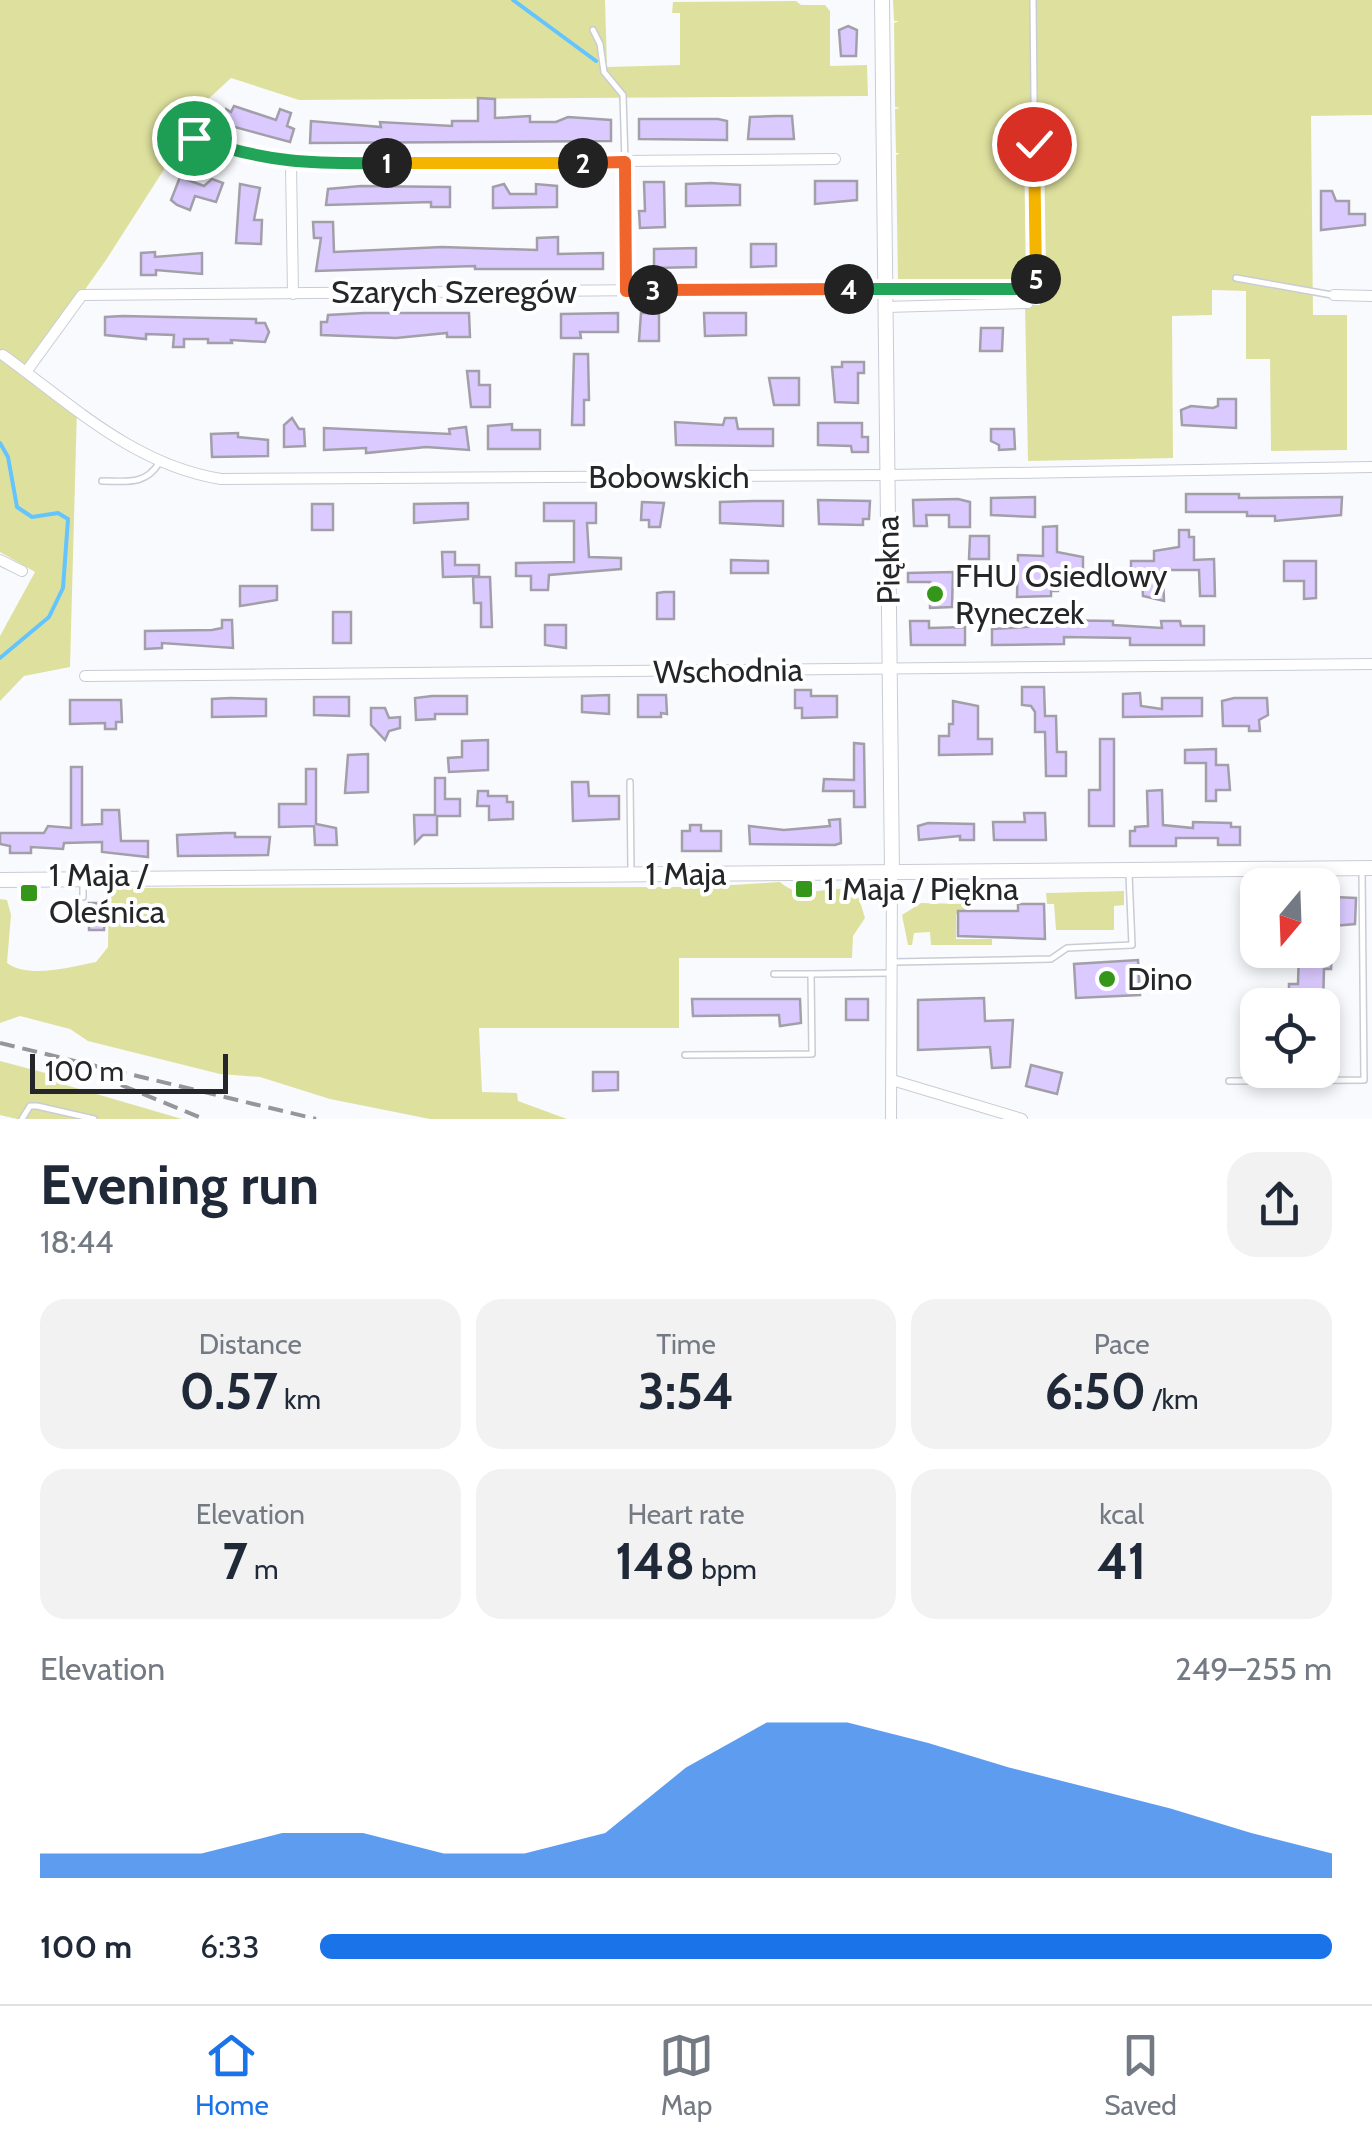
<!DOCTYPE html>
<meta charset="utf-8">
<style>
:root{--surface:#fff;--page:#f2f2f3;--text:#1f2937;--muted:#747a83;--line:#e0e1e3;--accent:#1a73e8}
body{margin:0;font-family:Cabin,sans-serif;background:var(--page);color:var(--text);height:100vh;display:flex;flex-direction:column;font-size:38px;white-space:nowrap}
*{box-sizing:border-box;margin:0}
p{font-size:32px;color:var(--muted)}
.icon{flex:none;width:55px;height:55px;fill:none;stroke:currentColor;stroke-width:2;stroke-linecap:round;stroke-linejoin:round}
.map{position:relative;height:1119px;overflow:hidden}
.sheet{display:flex;flex-direction:column;background:var(--surface);flex:1}
.sheet>*{flex:none}
.needle{width:65px;rotate:199deg}
.tools{position:absolute;left:1240px;top:868px;display:grid;gap:20px}
.tools a{display:grid;place-items:center;width:100px;height:100px;border-radius:20px;background:var(--surface);box-shadow:0 5px 15px #0003;font-size:50px}
.scale{position:absolute;left:30px;bottom:25px;width:198px;box-sizing:border-box;padding-left:10px;border:5px solid #25262a;border-top:0;font-size:28px;line-height:35px;white-space:nowrap;color:#25262a;-webkit-text-stroke:8px #fff;paint-order:stroke}
.pin{position:absolute;display:grid;place-items:center;width:85px;height:85px;color:#fff;margin:-42px;border:5px solid #fff;border-radius:50%;box-shadow:0 2px 10px #0007}
.km{position:absolute;width:50px;height:50px;margin:-25px;border-radius:50%;background:#222;color:#fff;font-size:28px;line-height:50px;text-align:center}
.round{display:grid;place-items:center;flex:none;width:105px;height:105px;border-radius:30px;background:var(--page)}
.overview{display:flex;align-items:center;justify-content:space-between;height:170px;padding:0 40px}
h1{font-size:55px;font-weight:700;line-height:75px}
.stats{display:grid;grid-template-columns:repeat(3,1fr);gap:15px;height:170px;padding:10px 40px}
.stats div{display:grid;align-content:center;border-radius:25px;background:var(--page);text-align:center}
.stats b{font-size:50px;font-weight:700}
.stats small{font-size:28px;font-weight:400}
.stats p{font-size:28px}
.chart{height:280px;padding:20px 40px}
.chart p{display:flex;justify-content:space-between}
.chart svg{width:100%;height:180px;margin-top:10px;fill:var(--accent);opacity:.7}
ul{padding:0 40px;list-style:none;font-size:32px}
li{display:grid;grid-template-columns:160px 120px 1fr;align-items:center;height:75px}
li i{height:25px;border-radius:12px;background:var(--accent)}
.menu{display:flex;justify-content:space-around;align-items:center;height:140px;border-top:2px solid var(--line);background:var(--surface);font-size:28px;color:var(--muted)}
.menu a{display:grid;justify-items:center;gap:5px}
.menu .current{color:var(--accent)}
.map>svg:first-child{display:block}
.green{fill:#dee19e}
.lines{fill:none;stroke-linecap:round;stroke-linejoin:round}
.stream{stroke:#64c4fe;stroke-width:4}
.building{fill:#dbcaff;stroke:#a29fa9;stroke-width:2.5}
.lane-casing{stroke:#c9ccd5;stroke-width:8}
.street-casing{stroke:#c9ccd5;stroke-width:12}
.secondary-casing{stroke:#c9ccd5;stroke-width:16}
.lane{stroke:#fff;stroke-width:5}
.street{stroke:#fff;stroke-width:10}
.secondary{stroke:#fff;stroke-width:14}
.rail{stroke:#95969a;stroke-width:4;stroke-dasharray:15 8;stroke-linecap:butt}
.split-1-casing{stroke:#fff;stroke-width:20}
.split-2-casing{stroke:#fff;stroke-width:20}
.split-3-casing{stroke:#fff;stroke-width:20}
.split-4-casing{stroke:#fff;stroke-width:20}
.split-5-casing{stroke:#fff;stroke-width:20}
.split-6-casing{stroke:#fff;stroke-width:20}
.split-1{stroke:#22a559;stroke-width:12}
.split-2{stroke:#f5b400;stroke-width:12}
.split-3{stroke:#f0652b;stroke-width:12}
.split-4{stroke:#f0652b;stroke-width:12}
.split-5{stroke:#22a559;stroke-width:12}
.split-6{stroke:#f5b400;stroke-width:12}
.poi-dot{fill:#35971a;stroke:#fff;stroke-width:4}
.labels{text-anchor:middle;stroke-width:8;stroke-linejoin:round;paint-order:stroke}
.street-label{font-size:32px;fill:#25262a;stroke:#fff}
.poi-label{font-size:32px;fill:#25262a;stroke:#fff;text-anchor:start}
</style>
<div class="map">
<svg width="1372" height="1119" viewBox="0 0 1372 1119">
<rect width="100%" height="100%" fill="#f9fafe"/>
<!-- green -->
<g class="green">
<polygon points="0,0 605,0 607,67 680,65 680,13 672,13 673,2 796,1 801,5 825,5 830,11 830,66 867,65 868,96 299,100 231,78 189,117 179,146 106,260 27,371 77,408 70,667 24,676 0,701 0,636 35,572 0,552"/>
<polygon points="893,0 1372,0 1372,115 1311,116 1313,315 1347,315 1347,450 1271,451 1270,359 1246,359 1246,291 1212,290 1212,315 1172,316 1173,458 1028,461 1025,305 1040,305 1041,292 902,294 898,284 896,155 900,153 896,153 895,109 900,108 895,107 894,23 899,21 894,21"/>
<path d="M 780,882 C 804,904 831,881 857,892 L 865,918 L 853,936 L 852,958 L 679,958 L 679,1028 L 479,1028 L 482,1092 L 517,1093 L 518,1101 L 567,1119 L 430,1119 L 330,1099 L 260,1077 L 220,1074 L 88,1041 L 70,1029 L 20,1016 L 0,1023 L 0,899 L 7,900 L 11,915 L 7,963 C 29,979 70,967 96,962 L 108,947 L 109,888 L 700,887 Z"/>
<polygon points="1124,891 1124,905 1114,906 1114,930 1056,930 1054,904 1047,904 1046,893"/>
<polygon points="921,903 966,904 966,912 956,914 956,939 992,939 992,945 931,945 930,932 914,933 912,945 908,945 902,915"/>
<polygon points="0,1061 53,1075 52,1081 182,1119 17,1119 0,1115"/>
</g>
<g class="lines">
<!-- stream -->
<g class="stream">
<polyline points="513,0 596,61"/>
<polyline points="0,443 8,457 17,507 32,517 58,513 68,519 63,588 49,617 0,658"/>
</g>
</g>
<!-- building -->
<g class="building">
<polygon points="848,26 857,30 856,56 841,56 839,30"/>
<polygon points="478,98 495,99 495,118 530,116 530,122 556,122 568,117 611,120 611,141 310,143 311,121 381,127 380,122 452,126 452,121 478,121"/>
<polygon points="234,106 276,120 280,109 291,113 287,126 294,129 290,142 227,125 222,120 226,109 231,112"/>
<polygon points="776,116 792,116 794,139 748,139 750,117"/>
<polygon points="639,119 718,119 727,121 727,140 639,139"/>
<polygon points="180,177 204,186 212,179 223,183 216,202 195,196 190,210 177,205 171,200"/>
<polygon points="815,181 857,181 857,200 815,204"/>
<polygon points="644,182 664,182 665,227 640,228 639,211 645,211"/>
<polygon points="711,183 740,185 740,205 686,206 686,184"/>
<polygon points="240,184 260,188 254,220 262,220 261,244 236,243"/>
<polygon points="504,184 510,194 536,194 536,184 557,186 557,207 493,208 493,187"/>
<polygon points="361,186 450,187 450,207 431,207 431,202 326,205 328,189"/>
<polygon points="1321,191 1332,191 1336,201 1349,201 1349,214 1365,214 1365,225 1321,230"/>
<polygon points="313,222 333,222 334,252 442,247 537,250 537,238 558,237 558,254 603,253 603,269 475,269 475,266 316,271 321,238 314,238"/>
<polygon points="751,244 776,244 776,266 751,267"/>
<polygon points="696,248 696,267 654,268 654,249"/>
<polygon points="155,252 155,257 202,253 202,274 156,270 156,275 141,275 141,253"/>
<polygon points="364,313 469,313 470,337 447,337 447,333 396,338 321,335 321,322 327,322 328,315"/>
<polygon points="618,313 618,332 580,332 581,338 561,338 561,314"/>
<polygon points="641,313 659,313 659,341 639,341"/>
<polygon points="704,313 746,313 746,335 705,336"/>
<polygon points="123,316 256,319 256,323 265,323 269,332 265,342 231,340 232,343 208,343 208,339 184,339 184,347 173,347 174,335 146,334 146,339 105,335 105,317"/>
<polygon points="981,328 1003,328 1002,351 980,351"/>
<polygon points="574,354 588,354 589,400 584,400 584,425 572,425"/>
<polygon points="842,362 864,362 864,373 858,373 858,403 835,402 832,367 842,367"/>
<polygon points="467,371 479,371 479,385 490,385 490,407 471,407"/>
<polygon points="769,378 799,378 799,405 774,405"/>
<polygon points="1218,399 1236,399 1236,428 1182,425 1181,410 1191,406 1213,408 1218,406"/>
<polygon points="292,418 299,429 304,429 305,446 284,447 284,425"/>
<polygon points="725,418 736,418 738,429 773,429 773,446 676,445 675,422 723,425"/>
<polygon points="818,423 862,423 862,437 868,437 868,452 852,452 851,446 818,445"/>
<polygon points="512,424 512,430 540,430 540,449 488,449 488,426"/>
<polygon points="466,427 469,450 426,447 366,453 366,448 324,450 324,428 450,434 449,429"/>
<polygon points="991,429 1014,429 1015,449 999,450 999,445 991,441"/>
<polygon points="238,433 238,437 268,440 268,456 212,457 211,434"/>
<polygon points="1186,494 1239,494 1239,498 1342,497 1341,515 1275,521 1275,516 1247,516 1247,512 1186,512"/>
<polygon points="1035,497 1035,517 991,515 991,498"/>
<polygon points="958,499 970,502 970,527 949,527 949,515 926,515 927,526 914,526 913,500"/>
<polygon points="818,500 870,501 869,519 863,519 863,525 819,524"/>
<polygon points="753,501 783,501 783,526 720,523 720,502"/>
<polygon points="642,502 664,503 660,527 649,527 649,520 641,520"/>
<polygon points="468,503 468,519 414,523 414,504"/>
<polygon points="544,503 596,503 596,523 587,523 589,557 621,558 621,569 549,575 548,590 531,590 531,576 516,576 516,563 574,562 574,521 544,521"/>
<rect x="312" y="504" width="21" height="26"/>
<polygon points="1057,526 1057,552 1083,557 1083,572 1065,572 1065,585 1058,585 1058,591 1051,591 1051,596 1017,597 1018,555 1043,556 1043,527"/>
<polygon points="1179,530 1189,530 1189,537 1194,537 1194,560 1214,559 1215,596 1200,596 1199,570 1167,570 1167,576 1163,576 1164,601 1143,596 1142,578 1131,578 1131,561 1154,561 1154,551 1179,547"/>
<polygon points="970,536 989,536 989,559 969,559"/>
<polygon points="442,552 455,552 455,565 479,565 479,576 443,577"/>
<polygon points="731,560 768,561 768,573 731,573"/>
<polygon points="1284,561 1316,561 1316,598 1304,599 1304,581 1284,581"/>
<polygon points="953,572 952,607 930,608 930,582 908,582 908,573"/>
<polygon points="473,577 490,577 492,627 481,627 481,603 474,603"/>
<polygon points="240,586 277,586 277,600 240,606"/>
<polygon points="664,592 674,592 674,619 657,619 657,593"/>
<rect x="333" y="612" width="18" height="31"/>
<polygon points="222,620 232,620 233,648 162,643 162,648 145,649 145,631 212,630 222,628"/>
<polygon points="1044,620 1113,621 1113,625 1162,628 1161,621 1180,621 1181,626 1204,626 1204,645 1130,645 1130,638 1064,637 1064,644 992,645 992,629 1044,626"/>
<polygon points="910,621 929,621 929,628 965,627 965,645 911,645"/>
<polygon points="545,625 566,625 566,648 545,645"/>
<polygon points="1022,687 1044,687 1045,716 1056,716 1057,752 1066,752 1066,776 1046,776 1045,732 1035,732 1035,712 1031,706 1022,705"/>
<polygon points="795,690 811,690 811,696 837,696 837,717 802,718 802,708 795,708"/>
<polygon points="1140,693 1141,706 1162,709 1162,698 1202,698 1202,716 1123,717 1123,694"/>
<polygon points="609,695 609,714 582,712 582,696"/>
<polygon points="638,695 666,695 667,714 661,713 661,717 638,717"/>
<polygon points="432,696 467,696 467,714 435,714 435,719 416,720 415,698"/>
<polygon points="314,697 349,697 349,716 314,715"/>
<polygon points="230,698 266,699 266,716 212,717 212,699"/>
<polygon points="1234,698 1267,698 1268,715 1259,720 1260,731 1249,731 1249,726 1223,726 1222,701"/>
<polygon points="70,700 121,700 122,722 116,722 116,729 105,729 105,723 70,724"/>
<polygon points="953,701 978,706 978,739 992,739 992,754 939,755 939,736 949,736 949,724 953,724"/>
<polygon points="371,708 385,708 389,718 400,717 400,728 389,731 385,740 371,725"/>
<polygon points="1100,739 1114,739 1114,826 1089,826 1089,790 1100,790"/>
<polygon points="488,740 488,770 449,772 448,758 462,757 462,741"/>
<polygon points="854,743 864,744 865,807 854,807 854,791 823,791 824,779 854,780"/>
<polygon points="1216,749 1216,765 1228,765 1230,790 1216,790 1216,801 1206,801 1206,763 1185,763 1185,750"/>
<polygon points="368,754 368,792 345,793 348,755"/>
<polygon points="71,767 82,767 82,825 102,824 102,810 119,810 121,841 148,841 148,857 102,852 102,842 64,843 63,849 31,847 31,853 10,853 10,846 0,844 0,833 44,833 48,826 71,828"/>
<polygon points="306,769 316,769 316,824 336,828 337,845 315,845 314,826 279,827 279,804 306,804"/>
<polygon points="435,778 445,778 445,799 460,799 460,816 437,816 437,835 423,835 415,843 414,815 435,815"/>
<polygon points="572,782 588,782 589,796 619,796 619,819 573,821"/>
<polygon points="1162,790 1163,825 1193,828 1193,822 1231,823 1231,827 1240,827 1240,845 1218,845 1218,838 1176,838 1176,846 1130,846 1130,831 1135,831 1135,827 1148,826 1147,791"/>
<polygon points="478,791 488,791 488,796 507,796 507,802 513,802 513,819 489,820 489,806 477,806"/>
<polygon points="1024,813 1045,813 1046,840 994,840 993,822 1025,822"/>
<polygon points="840,819 841,843 835,845 750,844 749,826 784,830 830,826 829,820"/>
<polygon points="928,823 974,824 974,840 960,840 960,836 919,840 918,826"/>
<polygon points="690,825 701,825 701,831 721,831 721,851 682,851 682,831 690,831"/>
<polygon points="226,833 235,833 235,837 270,837 268,855 178,856 177,835"/>
<polygon points="1333,897 1356,898 1355,924 1322,927 1322,899"/>
<polygon points="89,903 106,903 104,930 89,930"/>
<polygon points="1018,904 1044,904 1045,939 958,936 958,911 1018,911"/>
<polygon points="1299,950 1332,950 1331,969 1324,969 1323,1005 1289,1005 1289,984 1298,984"/>
<polygon points="1138,960 1140,995 1076,998 1074,964"/>
<polygon points="984,998 985,1021 1013,1020 1010,1067 992,1068 990,1047 918,1050 918,1000"/>
<polygon points="692,999 800,999 801,1023 780,1026 779,1015 693,1016"/>
<rect x="846" y="999" width="22" height="21"/>
<polygon points="1031,1065 1062,1073 1057,1094 1026,1086"/>
<polygon points="593,1072 618,1072 618,1090 593,1091"/>
</g>
<g class="lines">
<!-- lane casing -->
<g class="lane-casing">
<g id="lane">
<polyline points="593,30 600,44 604,72 623,95 625,162"/>
<polyline points="1236,278 1332,295"/>
<polyline points="888,289 1036,289 1033,0"/>
<path d="M 102,481 C 125,481 145,486 159,463"/>
<polyline points="630,782 631,871"/>
<polyline points="83,880 83,897"/>
<polyline points="893,962 1051,959 1067,948 1132,945 1129,875"/>
<polyline points="774,974 811,974"/>
<polyline points="685,1055 812,1054 811,974 890,973"/>
<polyline points="1229,1081 1364,1080 1362,871"/>
<polyline points="22,1119 30,1106 37,1106 94,1119"/>
</g>
</g>
<!-- street casing -->
<g class="street-casing">
<g id="street">
<polyline points="190,137 244,155 291,164 835,159"/>
<polyline points="625,162 627,291"/>
<polyline points="291,164 293,294"/>
<polyline points="1334,295 1372,296"/>
<polyline points="886,307 1028,303"/>
<path d="M 3,355 C 72,405 134,465 221,479 L 888,475 L 1372,467"/>
<polyline points="26,372 82,295 886,288"/>
<polyline points="0,560 22,571"/>
<polyline points="85,676 1372,664"/>
<polyline points="892,1080 1022,1119"/>
<polyline points="891,1119 892,872"/>
</g>
</g>
<!-- secondary casing -->
<g class="secondary-casing">
<g id="secondary">
<polyline points="882,0 892,872"/>
<polyline points="0,880 1372,868"/>
</g>
</g>
<!-- lane -->
<use href="#lane" class="lane"/>
<!-- street -->
<use href="#street" class="street"/>
<!-- secondary -->
<use href="#secondary" class="secondary"/>
<!-- rail -->
<g class="rail">
<polyline points="0,1043 316,1119"/>
<polyline points="121,1085 204,1119"/>
</g>
</g>
<g class="lines">
<!-- split-1 casing -->
<g class="split-1-casing">
<path id="split-1" d="M 194,138 C 268,163 310,164 387,163"/>
</g>
<!-- split-2 casing -->
<g class="split-2-casing">
<polyline id="split-2" points="387,163 583,163"/>
</g>
<!-- split-3 casing -->
<g class="split-3-casing">
<polyline id="split-3" points="583,163 625,162 626,291 653,290"/>
</g>
<!-- split-4 casing -->
<g class="split-4-casing">
<polyline id="split-4" points="653,290 849,289"/>
</g>
<!-- split-5 casing -->
<g class="split-5-casing">
<polyline id="split-5" points="849,289 1036,289 1036,279"/>
</g>
<!-- split-6 casing -->
<g class="split-6-casing">
<polyline id="split-6" points="1034,144 1036,279"/>
</g>
<!-- split-1 -->
<use href="#split-1" class="split-1"/>
<!-- split-2 -->
<use href="#split-2" class="split-2"/>
<!-- split-3 -->
<use href="#split-3" class="split-3"/>
<!-- split-4 -->
<use href="#split-4" class="split-4"/>
<!-- split-5 -->
<use href="#split-5" class="split-5"/>
<!-- split-6 -->
<use href="#split-6" class="split-6"/>
</g>
<!-- markers -->
<g class="poi-dot">
<circle cx="935" cy="594" r="10"/>
<rect x="794" y="879" width="20" height="20" rx="5"/>
<rect x="19" y="883" width="20" height="20" rx="5"/>
<circle cx="1107" cy="979" r="10"/>
</g>
<g class="labels">
<!-- street labels -->
<g class="street-label">
<text x="454" y="303">Szarych Szeregów</text>
<text x="669" y="488">Bobowskich</text>
<text transform="translate(888 560) rotate(-91)" y="11">Piękna</text>
<text transform="translate(728 671) rotate(-1)" y="11">Wschodnia</text>
<text x="686" y="885">1 Maja</text>
</g>
<!-- poi labels -->
<g class="poi-label">
<text x="955" y="587">FHU Osiedlowy<tspan x="955" dy="37">Ryneczek</tspan></text>
<text x="49" y="886">1 Maja /<tspan x="49" dy="37">Oleśnica</tspan></text>
<text x="824" y="900">1 Maja / Piękna</text>
<text x="1127" y="990">Dino</text>
</g>
</g>
</svg>
<div class="tools">
<a><svg class="needle" viewBox="-14 -14 28 28"><path d="M0-13l5 13h-10z" fill="#e53935"/><path d="M0 13l5-13h-10z" fill="#747a83"/></svg></a>
<a><svg class="icon" aria-label="locate" viewBox="0 0 24 24"><circle cx="12" cy="12" r="6"/><path d="M12 2v4M12 18v4M2 12h4M18 12h4"/></svg></a>
</div>
<div class="scale">100 m</div>
<div class="pin" style="left:194px;top:138px;background:#1e9e55"><svg class="icon" aria-label="arrive" viewBox="0 0 24 24"><path d="M6 21V4h12l-3 4 3 4H6"/></svg></div>
<div class="pin" style="left:1034px;top:144px;background:#d93025"><svg class="icon" aria-label="check" viewBox="0 0 24 24"><path d="M5 12l5 5 9-10"/></svg></div>
<b class="km" style="left:387px;top:163px">1</b>
<b class="km" style="left:583px;top:163px">2</b>
<b class="km" style="left:653px;top:290px">3</b>
<b class="km" style="left:849px;top:289px">4</b>
<b class="km" style="left:1036px;top:279px">5</b>
</div>
<section class="sheet">
<div class="overview"><div><h1>Evening run</h1><p>18:44</p></div><a class="round"><svg class="icon" aria-label="share" viewBox="0 0 24 24"><path d="M12 15V3M7 8l5-5 5 5M5 13v7h14v-7"/></svg></a></div>
<div class="stats">
<div><p>Distance</p><b>0.57<small> km</small></b></div>
<div><p>Time</p><b>3:54</b></div>
<div><p>Pace</p><b>6:50<small> /km</small></b></div>
</div>
<div class="stats">
<div><p>Elevation</p><b>7<small> m</small></b></div>
<div><p>Heart rate</p><b>148<small> bpm</small></b></div>
<div><p>kcal</p><b>41</b></div>
</div>
<div class="chart"><p><span>Elevation</span>249–255 m</p>
<svg viewBox="0 0 160 44" preserveAspectRatio="none"><path d="M0 44V38L10 38L20 38L30 33L40 33L50 38L60 38L70 33L80 17L90 6L100 6L110 11L120 17L130 22L140 27L150 33L160 38V44z"/></svg>
</div>
<ul>
<li><b>100 m</b>6:33<i style="width:100%"></i></li>
</ul>
</section>
<nav class="menu">
<a class="current"><svg class="icon" aria-label="home" viewBox="0 0 24 24"><path d="M3 11l9-7 9 7M6 9v11h12V9"/></svg>Home</a>
<a><svg class="icon" aria-label="map" viewBox="0 0 24 24"><path d="M3 6l6-2 6 2 6-2v14l-6 2-6-2-6 2zM9 4v14M15 6v14"/></svg>Map</a>
<a><svg class="icon" aria-label="saved" viewBox="0 0 24 24"><path d="M7 4h10v16l-5-4-5 4z"/></svg>Saved</a>
</nav>
